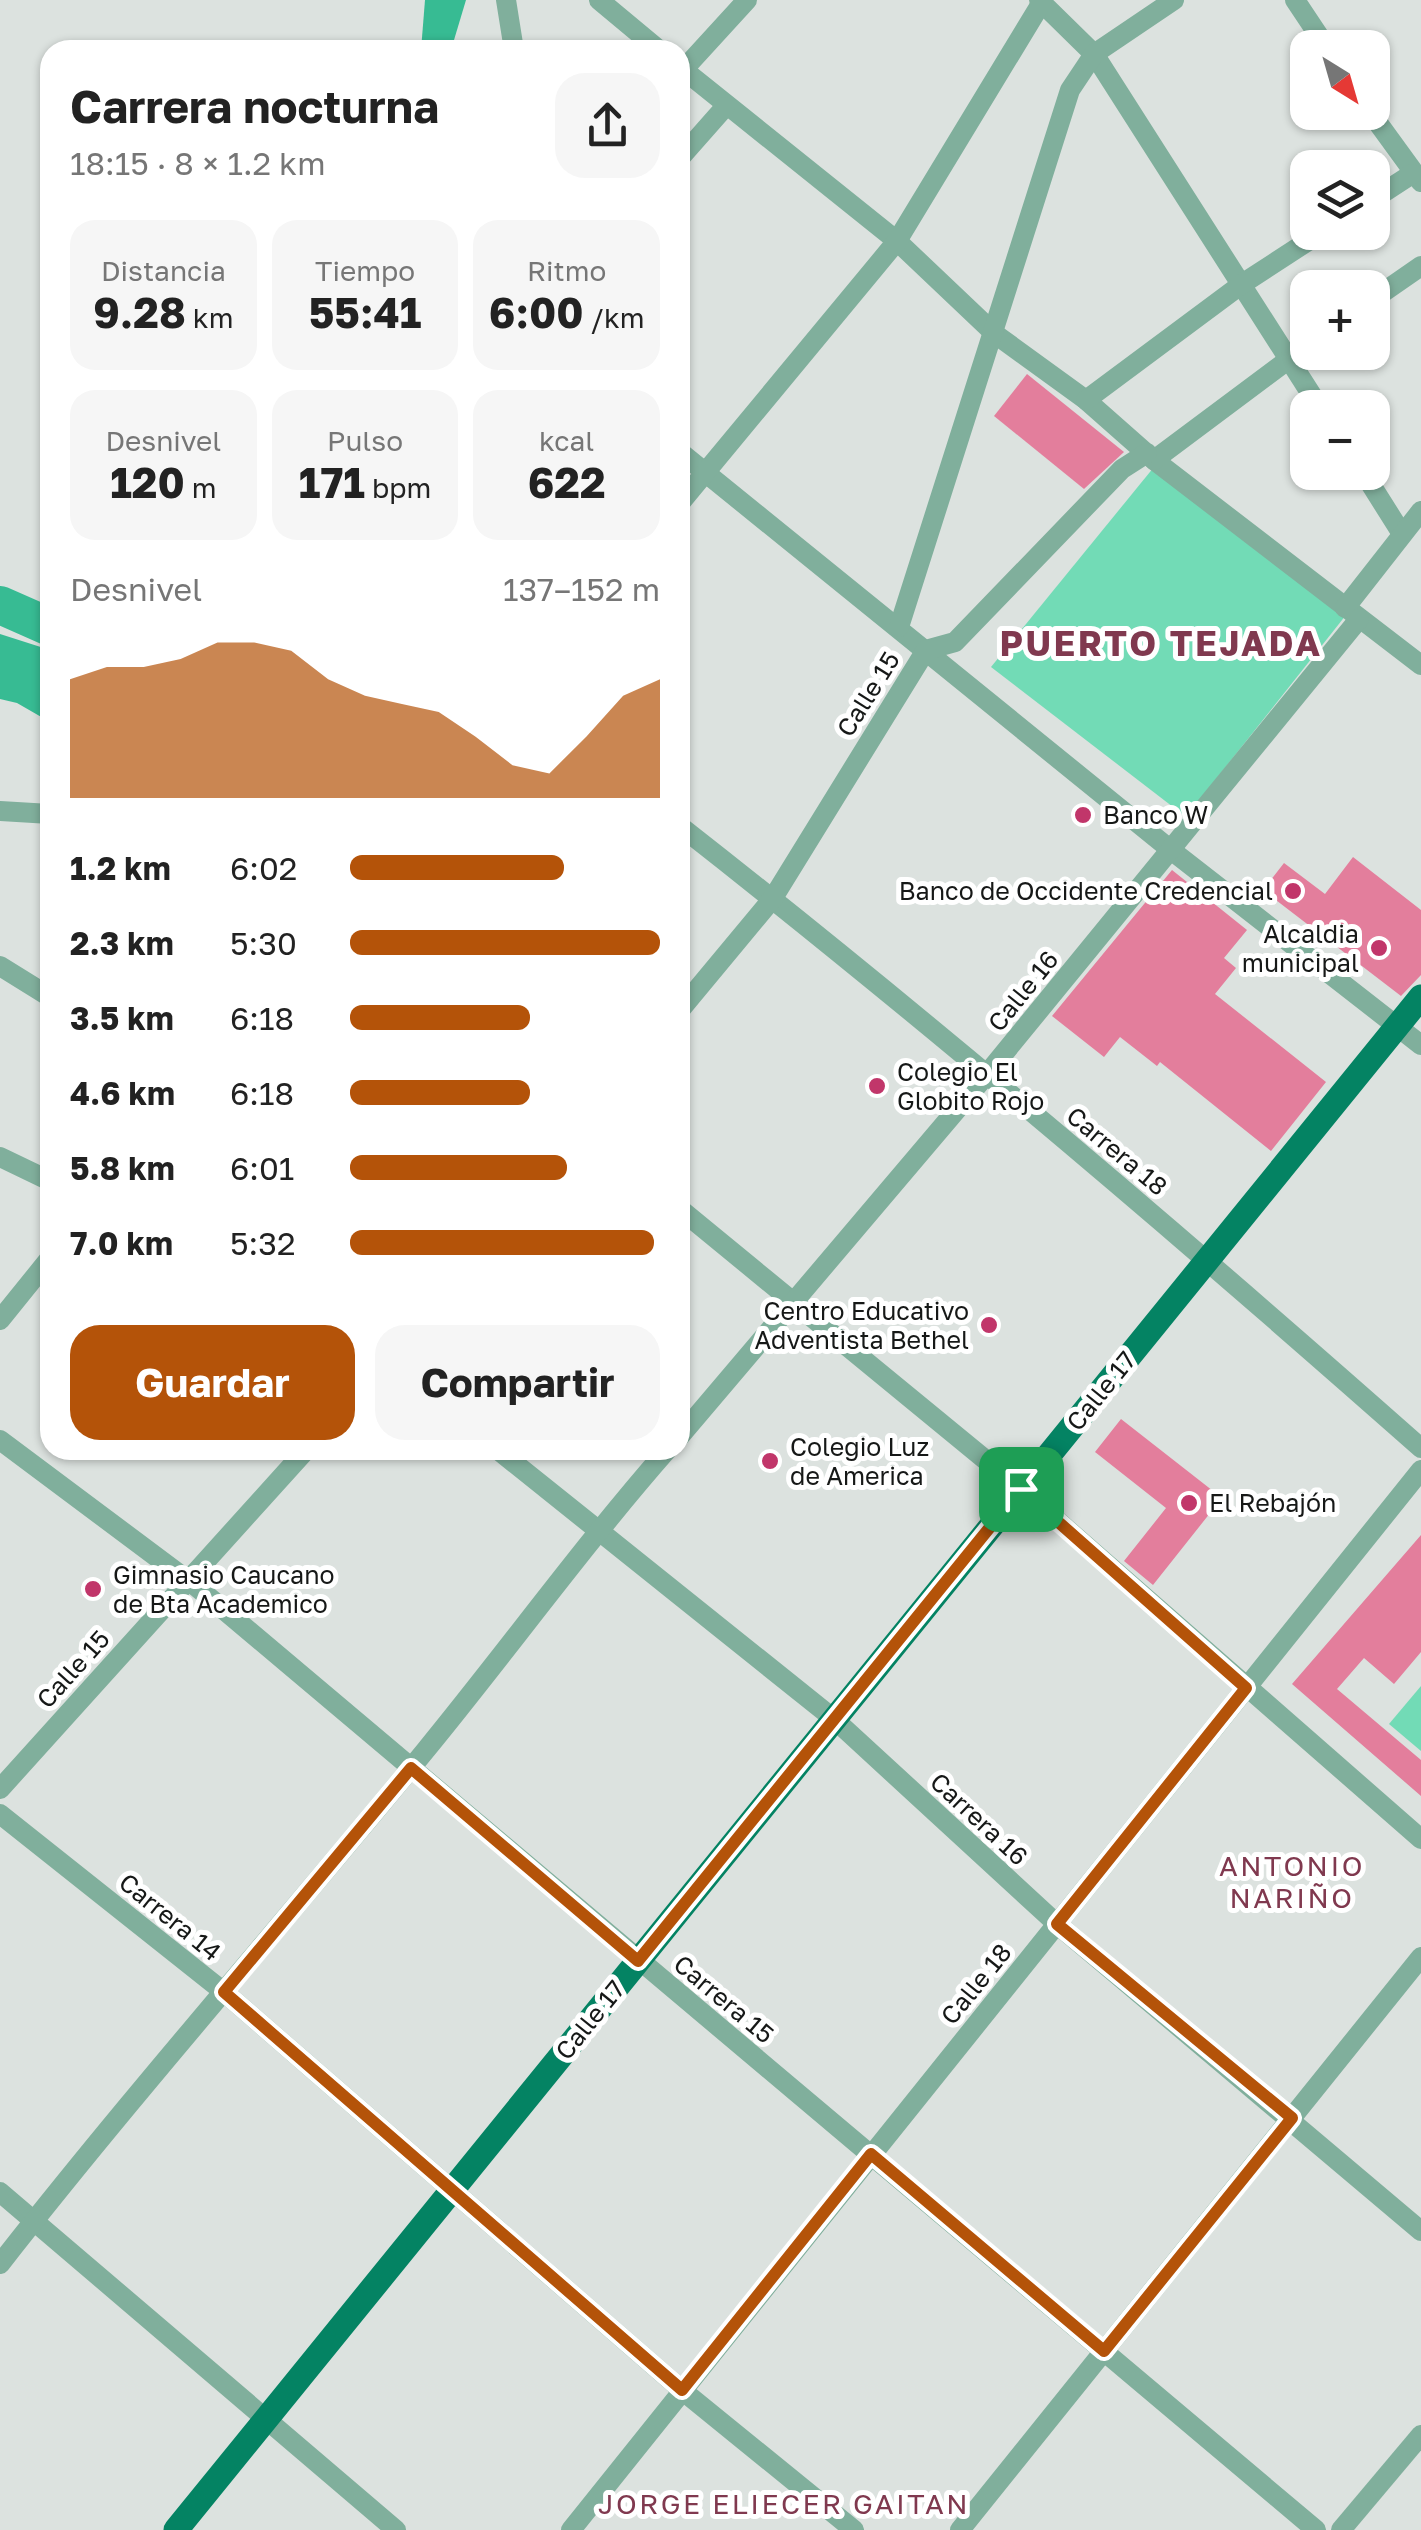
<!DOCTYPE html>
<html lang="es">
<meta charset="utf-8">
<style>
:root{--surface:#fff;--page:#f6f6f6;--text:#222;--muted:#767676;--accent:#b45309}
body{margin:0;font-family:"Golos Text",sans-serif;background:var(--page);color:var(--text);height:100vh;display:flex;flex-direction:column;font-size:38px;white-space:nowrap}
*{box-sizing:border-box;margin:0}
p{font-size:32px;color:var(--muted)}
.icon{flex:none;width:55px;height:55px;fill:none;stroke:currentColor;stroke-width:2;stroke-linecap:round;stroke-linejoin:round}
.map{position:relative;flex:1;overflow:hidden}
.panel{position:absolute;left:40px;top:40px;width:650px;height:1420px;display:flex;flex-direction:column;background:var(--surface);border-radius:30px;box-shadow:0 2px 8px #0004}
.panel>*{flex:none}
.needle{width:65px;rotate:143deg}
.fabs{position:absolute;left:1290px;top:30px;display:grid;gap:20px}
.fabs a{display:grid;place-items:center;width:100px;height:100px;border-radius:20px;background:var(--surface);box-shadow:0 2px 8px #0004;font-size:50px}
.pin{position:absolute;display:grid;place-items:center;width:85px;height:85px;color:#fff;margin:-42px;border-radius:20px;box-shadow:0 5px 15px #0006}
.round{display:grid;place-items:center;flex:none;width:105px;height:105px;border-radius:30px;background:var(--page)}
.overview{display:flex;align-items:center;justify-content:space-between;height:170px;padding:0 30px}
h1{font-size:45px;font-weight:700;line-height:75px}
.stats{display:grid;grid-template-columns:repeat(3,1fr);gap:15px;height:170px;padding:10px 30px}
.stats div{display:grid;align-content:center;border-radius:25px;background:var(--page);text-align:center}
.stats b{font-size:42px;font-weight:700}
.stats small{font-size:28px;font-weight:400}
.stats p{font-size:28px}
.chart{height:280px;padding:20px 30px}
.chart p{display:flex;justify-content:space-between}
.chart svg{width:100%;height:180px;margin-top:10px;fill:var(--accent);opacity:.7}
.action{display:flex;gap:20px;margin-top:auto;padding:20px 30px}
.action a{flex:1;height:115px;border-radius:30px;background:var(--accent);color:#fff;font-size:40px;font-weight:700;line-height:115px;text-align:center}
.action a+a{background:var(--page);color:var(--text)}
ul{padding:0 30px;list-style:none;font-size:32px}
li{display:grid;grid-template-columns:160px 120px 1fr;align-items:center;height:75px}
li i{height:25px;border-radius:12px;background:var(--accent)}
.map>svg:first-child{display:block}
.green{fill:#72dbb6}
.water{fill:#37bb93}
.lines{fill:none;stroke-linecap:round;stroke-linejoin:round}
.river{stroke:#37bb93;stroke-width:38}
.building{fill:#e37e9c}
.minor{stroke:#80af9c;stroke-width:20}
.major{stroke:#048363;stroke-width:25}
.route-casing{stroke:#fff;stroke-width:20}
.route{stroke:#b45309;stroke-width:12}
.poi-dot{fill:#c1366a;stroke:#fff;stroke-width:4}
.labels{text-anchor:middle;stroke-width:10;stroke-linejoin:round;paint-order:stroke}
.street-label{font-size:25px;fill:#161817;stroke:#fff}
.poi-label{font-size:25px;fill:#161817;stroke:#fff;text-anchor:start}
.neighbourhood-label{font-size:28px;letter-spacing:2.5px;fill:#80394f;stroke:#fff}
.district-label{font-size:35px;font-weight:bold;letter-spacing:2.5px;fill:#80394f;stroke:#fff}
</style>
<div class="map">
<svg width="1421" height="2530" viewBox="0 0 1421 2530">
<rect width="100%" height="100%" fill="#dce2df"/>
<!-- green -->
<g class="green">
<polygon points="1154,467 1346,615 1186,817 991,667"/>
<polygon points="1421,1686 1421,1751 1389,1724"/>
</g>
<!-- water -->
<g class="water">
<polygon points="425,0 466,0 451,50 421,50"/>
<polygon points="0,634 50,650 50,722 17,703 0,699"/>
</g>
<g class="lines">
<!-- river -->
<polyline class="river" points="0,605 50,627"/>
</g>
<!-- building -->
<g class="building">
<polygon points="1027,374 1124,452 1084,489 994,416"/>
<polygon points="1353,857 1421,910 1421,975 1401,996 1263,890 1284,863 1325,894"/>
<polygon points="1172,870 1247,930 1224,958 1236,968 1215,994 1326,1082 1271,1151 1160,1062 1157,1066 1120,1037 1104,1057 1052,1016"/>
<polygon points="1121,1419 1222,1498 1153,1585 1124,1561 1166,1508 1095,1452"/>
<polygon points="1421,1535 1421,1652 1394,1684 1364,1658 1337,1689 1421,1760 1421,1796 1292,1684"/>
</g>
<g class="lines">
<!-- minor -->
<g class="minor">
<polyline points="506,0 514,50"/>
<polyline points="599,0 659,50"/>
<polyline points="1039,0 1094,54 1320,408"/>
<polyline points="1295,0 1327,48"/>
<polyline points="680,67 897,241 995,334 1086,400 1154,460 1421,665"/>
<polyline points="683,70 747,0"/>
<polyline points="1370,112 1421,182"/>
<polyline points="680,158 725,107"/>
<polyline points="1372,200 1412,174"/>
<polyline points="1372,300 1421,266"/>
<polyline points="1086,400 1242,284 1322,232"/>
<polyline points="680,452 1171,850 1421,1045"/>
<polyline points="1154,460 1308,345"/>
<polyline points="1363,472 1402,534"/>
<polyline points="680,503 897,241 1042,2"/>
<polyline points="1345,608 1421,511"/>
<polyline points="899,627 1070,90 1094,54 1174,0"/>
<polyline points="0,811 50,814"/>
<path d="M 680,826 C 934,1025 1179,1234 1421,1448"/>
<polyline points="0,966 50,997"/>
<polyline points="680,1010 773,898 926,650 955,642 1122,469 1147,453"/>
<polyline points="0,1157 50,1181"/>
<polyline points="680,1209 1021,1489 1421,1839"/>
<polyline points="0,1320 50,1258"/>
<polyline points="680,1436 987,1074 1359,619"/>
<polyline points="0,1440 198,1588 1316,2530"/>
<polyline points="498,1450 834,1719 1057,1924 1421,2231"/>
<polyline points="0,1789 306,1450"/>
<polyline points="0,1814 224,1992 683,2391 854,2530"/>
<polyline points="0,2192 396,2530"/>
<path d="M 0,2264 C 137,2089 284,1923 425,1751 C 507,1651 582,1547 667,1450"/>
<polyline points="571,2530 1421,1470"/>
<polyline points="960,2530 1421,1957"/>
<polyline points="1341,2530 1421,2435"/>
</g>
<!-- major -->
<polyline class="major" points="176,2530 1421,997"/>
</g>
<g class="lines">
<!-- route casing -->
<g class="route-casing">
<polygon id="route" points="1021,1489 1246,1688 1057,1924 1292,2118 1104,2351 871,2154 682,2390 224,1992 411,1768 638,1961"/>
</g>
<!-- route -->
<use href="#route" class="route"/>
</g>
<!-- markers -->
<g class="poi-dot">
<circle cx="1083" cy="815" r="10"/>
<circle cx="1293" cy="891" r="10"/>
<circle cx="1379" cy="948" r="10"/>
<circle cx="877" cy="1086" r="10"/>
<circle cx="989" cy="1325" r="10"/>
<circle cx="770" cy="1461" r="10"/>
<circle cx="1189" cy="1503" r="10"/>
<circle cx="93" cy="1589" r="10"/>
</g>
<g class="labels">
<!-- street labels -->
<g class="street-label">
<text transform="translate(868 694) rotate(-58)" y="9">Calle 15</text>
<text transform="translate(1023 991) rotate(-51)" y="9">Calle 16</text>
<text transform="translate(1117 1151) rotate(40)" y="9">Carrera 18</text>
<text transform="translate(1101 1391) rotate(-51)" y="9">Calle 17</text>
<text transform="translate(73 1669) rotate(-48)" y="9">Calle 15</text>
<text transform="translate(979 1819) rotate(43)" y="9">Carrera 16</text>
<text transform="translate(170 1917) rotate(39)" y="9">Carrera 14</text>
<text transform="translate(976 1984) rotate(-51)" y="9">Calle 18</text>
<text transform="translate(724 1999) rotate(40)" y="9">Carrera 15</text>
<text transform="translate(590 2020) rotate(-51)" y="9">Calle 17</text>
</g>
<!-- poi labels -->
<g class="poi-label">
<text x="1103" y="824">Banco W</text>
<text x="1273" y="900" text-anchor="end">Banco de Occidente Credencial</text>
<text x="1359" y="943" text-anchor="end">Alcaldia<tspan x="1359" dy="29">municipal</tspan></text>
<text x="897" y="1081">Colegio El<tspan x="897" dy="29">Globito Rojo</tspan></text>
<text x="969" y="1320" text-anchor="end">Centro Educativo<tspan x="969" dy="29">Adventista Bethel</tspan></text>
<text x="790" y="1456">Colegio Luz<tspan x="790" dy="29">de America</tspan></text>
<text x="1209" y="1512">El Rebajón</text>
<text x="113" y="1584">Gimnasio Caucano<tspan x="113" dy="29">de Bta Academico</tspan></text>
</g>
<!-- neighbourhood labels -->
<g class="neighbourhood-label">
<text x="1292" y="1876">ANTONIO<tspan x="1292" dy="32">NARIÑO</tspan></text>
<text x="784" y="2514">JORGE ELIECER GAITAN</text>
</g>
<!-- district labels -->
<g class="district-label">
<text x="1161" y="656">PUERTO TEJADA</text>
</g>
</g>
</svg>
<div class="fabs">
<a><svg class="needle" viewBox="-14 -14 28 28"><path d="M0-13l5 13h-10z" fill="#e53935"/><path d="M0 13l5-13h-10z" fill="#767676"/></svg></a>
<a><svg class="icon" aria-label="layers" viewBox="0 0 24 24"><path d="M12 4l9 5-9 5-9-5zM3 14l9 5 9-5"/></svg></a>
<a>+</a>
<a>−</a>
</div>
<div class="pin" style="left:1021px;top:1489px;background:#1e9e55"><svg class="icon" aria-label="arrive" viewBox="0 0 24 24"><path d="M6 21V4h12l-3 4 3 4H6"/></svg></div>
<section class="panel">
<div class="overview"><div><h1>Carrera nocturna</h1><p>18:15 · 8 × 1.2 km</p></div><a class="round"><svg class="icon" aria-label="share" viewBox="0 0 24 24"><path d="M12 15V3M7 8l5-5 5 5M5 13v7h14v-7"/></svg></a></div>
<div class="stats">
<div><p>Distancia</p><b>9.28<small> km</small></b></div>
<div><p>Tiempo</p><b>55:41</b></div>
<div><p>Ritmo</p><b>6:00<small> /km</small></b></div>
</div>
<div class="stats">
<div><p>Desnivel</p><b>120<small> m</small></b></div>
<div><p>Pulso</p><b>171<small> bpm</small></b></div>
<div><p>kcal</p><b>622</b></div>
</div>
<div class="chart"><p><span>Desnivel</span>137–152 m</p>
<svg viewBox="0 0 160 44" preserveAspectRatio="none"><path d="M0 44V15L10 12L20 12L30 10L40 6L50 6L60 8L70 15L80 19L90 21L100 23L110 29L120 36L130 38L140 29L150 19L160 15V44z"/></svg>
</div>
<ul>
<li><b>1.2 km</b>6:02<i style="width:69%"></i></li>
<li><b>2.3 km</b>5:30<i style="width:100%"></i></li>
<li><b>3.5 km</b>6:18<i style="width:58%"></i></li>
<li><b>4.6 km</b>6:18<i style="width:58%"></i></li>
<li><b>5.8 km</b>6:01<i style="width:70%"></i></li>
<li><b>7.0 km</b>5:32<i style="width:98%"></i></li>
</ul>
<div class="action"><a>Guardar</a><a>Compartir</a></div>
</section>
</div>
